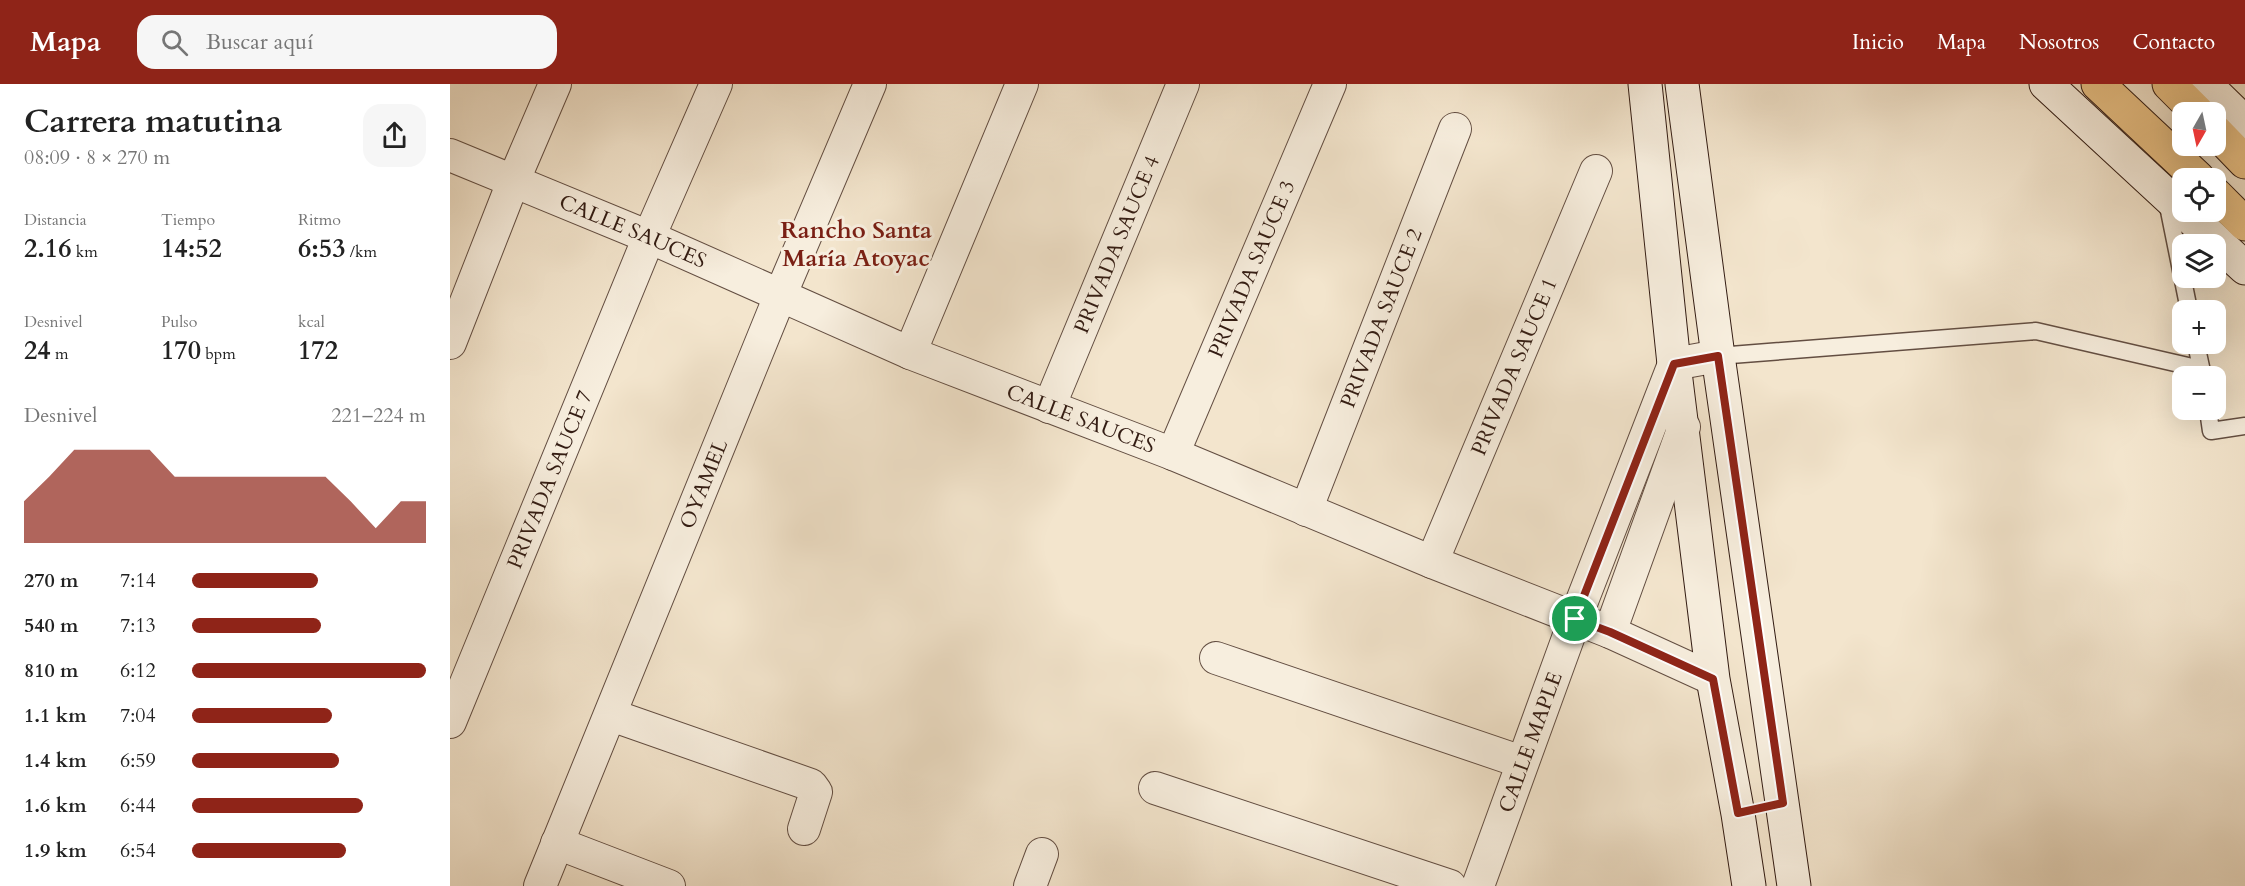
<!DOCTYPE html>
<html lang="es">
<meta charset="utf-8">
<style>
:root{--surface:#fff;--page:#f6f6f6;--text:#222;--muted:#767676;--accent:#8f2418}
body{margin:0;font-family:Cardo,serif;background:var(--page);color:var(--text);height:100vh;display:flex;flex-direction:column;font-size:22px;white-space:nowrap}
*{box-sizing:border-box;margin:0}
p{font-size:20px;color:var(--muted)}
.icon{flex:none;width:33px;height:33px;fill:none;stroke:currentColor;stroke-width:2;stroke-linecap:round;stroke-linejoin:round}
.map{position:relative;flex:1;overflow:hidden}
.sheet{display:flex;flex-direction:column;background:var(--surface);width:450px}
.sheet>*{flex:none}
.needle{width:39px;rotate:189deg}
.tools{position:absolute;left:1722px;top:18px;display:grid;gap:12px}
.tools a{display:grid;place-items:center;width:54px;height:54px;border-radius:12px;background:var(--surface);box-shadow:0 6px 24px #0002;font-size:30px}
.pin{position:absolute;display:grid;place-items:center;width:51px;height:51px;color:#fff;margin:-26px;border:3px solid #fff;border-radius:50%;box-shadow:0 2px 6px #0007}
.round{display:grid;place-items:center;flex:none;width:63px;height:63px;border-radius:18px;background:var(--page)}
.head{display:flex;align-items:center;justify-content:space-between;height:102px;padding:0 24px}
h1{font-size:33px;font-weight:600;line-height:45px}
.metrics{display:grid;grid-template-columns:repeat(3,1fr);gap:9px;height:102px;padding:6px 24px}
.metrics div{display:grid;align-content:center}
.metrics b{font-size:26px;font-weight:600}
.metrics small{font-size:16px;font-weight:400}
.metrics p{font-size:16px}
.chart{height:168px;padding:12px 24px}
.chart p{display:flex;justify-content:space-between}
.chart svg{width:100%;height:108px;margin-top:6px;fill:var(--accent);opacity:.7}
ul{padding:0 24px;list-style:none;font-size:20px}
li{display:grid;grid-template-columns:96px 72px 1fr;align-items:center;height:45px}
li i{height:15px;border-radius:8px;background:var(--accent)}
header{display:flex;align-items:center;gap:36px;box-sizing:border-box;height:84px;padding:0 30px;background:var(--accent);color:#fff}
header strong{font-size:28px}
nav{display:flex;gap:33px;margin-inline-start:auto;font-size:21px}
.search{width:420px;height:54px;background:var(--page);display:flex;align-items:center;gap:15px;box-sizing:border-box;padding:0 21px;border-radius:18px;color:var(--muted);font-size:22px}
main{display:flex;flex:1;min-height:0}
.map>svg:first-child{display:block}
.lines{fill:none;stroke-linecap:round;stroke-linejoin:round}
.service-casing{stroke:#634e42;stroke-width:19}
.minor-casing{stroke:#634e42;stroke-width:34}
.secondary-casing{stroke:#331c13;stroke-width:35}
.primary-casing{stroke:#331c13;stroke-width:35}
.service{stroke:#f7eede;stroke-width:16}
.minor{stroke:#f7eede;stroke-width:32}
.secondary{stroke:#f7eede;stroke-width:33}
.primary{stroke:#eac286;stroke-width:33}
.route-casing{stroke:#fff;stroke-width:12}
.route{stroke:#8f2418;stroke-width:8}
.labels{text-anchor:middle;stroke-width:6;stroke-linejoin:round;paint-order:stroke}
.street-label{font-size:21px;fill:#331c13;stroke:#f7eede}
.quarter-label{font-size:24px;font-weight:bold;fill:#7a1f14;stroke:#f7eede}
</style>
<header>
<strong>Mapa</strong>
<div class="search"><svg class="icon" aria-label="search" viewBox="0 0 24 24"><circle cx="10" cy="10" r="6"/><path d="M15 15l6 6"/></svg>Buscar aquí</div>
<nav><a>Inicio</a><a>Mapa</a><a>Nosotros</a><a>Contacto</a></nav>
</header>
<main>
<section class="sheet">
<div class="head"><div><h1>Carrera matutina</h1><p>08:09 · 8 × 270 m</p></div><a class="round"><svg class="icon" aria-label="share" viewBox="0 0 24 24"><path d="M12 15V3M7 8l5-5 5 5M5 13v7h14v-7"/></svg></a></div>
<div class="metrics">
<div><p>Distancia</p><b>2.16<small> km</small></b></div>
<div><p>Tiempo</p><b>14:52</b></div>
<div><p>Ritmo</p><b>6:53<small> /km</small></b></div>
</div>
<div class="metrics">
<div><p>Desnivel</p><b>24<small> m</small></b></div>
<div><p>Pulso</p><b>170<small> bpm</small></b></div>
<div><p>kcal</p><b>172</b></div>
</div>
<div class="chart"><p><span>Desnivel</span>221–224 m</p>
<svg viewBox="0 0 160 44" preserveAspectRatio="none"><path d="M0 44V27L10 17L20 6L30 6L40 6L50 6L60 17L70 17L80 17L90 17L100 17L110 17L120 17L130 27L140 38L150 27L160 27V44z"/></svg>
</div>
<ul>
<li><b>270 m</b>7:14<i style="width:54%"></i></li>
<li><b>540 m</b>7:13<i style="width:55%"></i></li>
<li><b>810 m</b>6:12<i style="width:100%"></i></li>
<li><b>1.1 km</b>7:04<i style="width:60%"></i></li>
<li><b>1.4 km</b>6:59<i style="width:63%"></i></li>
<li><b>1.6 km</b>6:44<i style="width:73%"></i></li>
<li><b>1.9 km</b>6:54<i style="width:66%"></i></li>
</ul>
</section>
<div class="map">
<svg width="1795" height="802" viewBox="0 0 1795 802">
<rect width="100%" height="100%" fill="#f3e5cd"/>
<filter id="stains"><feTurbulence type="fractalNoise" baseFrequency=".00333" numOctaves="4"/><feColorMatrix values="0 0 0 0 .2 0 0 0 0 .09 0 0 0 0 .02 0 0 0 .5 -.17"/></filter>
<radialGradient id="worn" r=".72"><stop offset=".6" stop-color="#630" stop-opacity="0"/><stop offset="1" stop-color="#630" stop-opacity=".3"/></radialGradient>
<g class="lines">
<!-- service casing -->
<g class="service-casing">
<g id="service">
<polyline points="1717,117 1739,226"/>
<polyline points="1746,260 1753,292"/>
<polyline points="1268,272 1586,247 1751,285"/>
<polyline points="1758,326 1761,347 1795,342"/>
</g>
</g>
<!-- minor casing -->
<g class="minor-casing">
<g id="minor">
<path id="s1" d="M 0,71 L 199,153 L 460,269 L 723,370 L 982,478 L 1160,548 L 1263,595"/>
<polyline points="0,259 63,98 105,0"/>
<polyline points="460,269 572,0"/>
<path id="s2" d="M 599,323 L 733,0"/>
<path id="s3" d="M 723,370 L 880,0"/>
<path id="s4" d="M 856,426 L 1005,45"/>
<path id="s5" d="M 982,478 L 1146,87"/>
<polyline points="1160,548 1234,343"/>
<polyline points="766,574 1072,678"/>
<polyline points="161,631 361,701 366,708 354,745"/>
<path id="s6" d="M 0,638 L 199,153 L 266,0"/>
<polyline points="705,704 1000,802"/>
<polyline points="107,759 219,802"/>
<path id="s7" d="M 90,802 L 330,212 L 420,0"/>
<polyline points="580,802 592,770"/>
<path id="s8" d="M 1028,802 L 1125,535 L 1224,280 L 1268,272"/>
</g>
</g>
<!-- secondary casing -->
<g class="secondary-casing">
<g id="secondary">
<polyline points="1195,0 1224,280 1263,595 1288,730 1299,802"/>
<polyline points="1232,0 1268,272 1344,802"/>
<polyline points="1596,0 1795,184"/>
<polyline points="1755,0 1795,39"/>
</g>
</g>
<!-- primary casing -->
<g class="primary-casing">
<g id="primary">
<polyline points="1648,0 1748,94"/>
<polyline points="1719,0 1747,28"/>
<polyline points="1766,48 1795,78"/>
<polyline points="1766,111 1795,140"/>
</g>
</g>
<!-- service -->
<use href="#service" class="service"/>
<!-- minor -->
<use href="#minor" class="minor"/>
<!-- secondary -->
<use href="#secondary" class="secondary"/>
<!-- primary -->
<use href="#primary" class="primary"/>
</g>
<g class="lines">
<!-- route casing -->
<g class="route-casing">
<polygon id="route" points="1268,272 1333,719 1288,729 1263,595 1160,548 1125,535 1224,280"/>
</g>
<!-- route -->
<use href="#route" class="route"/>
</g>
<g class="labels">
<!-- street labels -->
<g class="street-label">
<text dy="7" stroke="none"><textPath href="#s1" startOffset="198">CALLE SAUCES</textPath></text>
<text dy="7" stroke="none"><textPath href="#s2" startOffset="176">PRIVADA SAUCE 4</textPath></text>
<text dy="7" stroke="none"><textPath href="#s3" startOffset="201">PRIVADA SAUCE 3</textPath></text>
<text dy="7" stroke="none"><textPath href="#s4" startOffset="206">PRIVADA SAUCE 2</textPath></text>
<text dy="7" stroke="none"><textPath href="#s5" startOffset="212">PRIVADA SAUCE 1</textPath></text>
<text dy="7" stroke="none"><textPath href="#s1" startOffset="684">CALLE SAUCES</textPath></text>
<text dy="7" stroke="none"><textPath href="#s6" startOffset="262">PRIVADA SAUCE 7</textPath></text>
<text dy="7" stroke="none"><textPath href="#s7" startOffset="434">OYAMEL</textPath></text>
<text dy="7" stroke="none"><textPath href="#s8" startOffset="153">CALLE MAPLE</textPath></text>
</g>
<!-- quarter labels -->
<g class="quarter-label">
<text x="406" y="154">Rancho Santa<tspan x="406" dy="28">María Atoyac</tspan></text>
</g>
</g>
<rect width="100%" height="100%" filter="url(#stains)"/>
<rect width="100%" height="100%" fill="url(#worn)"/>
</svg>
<div class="tools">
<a><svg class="needle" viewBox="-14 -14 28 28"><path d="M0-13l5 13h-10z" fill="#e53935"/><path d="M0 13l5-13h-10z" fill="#767676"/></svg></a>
<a><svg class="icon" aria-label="locate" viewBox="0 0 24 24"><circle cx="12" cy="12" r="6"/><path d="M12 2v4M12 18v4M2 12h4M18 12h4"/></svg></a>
<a><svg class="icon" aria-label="layers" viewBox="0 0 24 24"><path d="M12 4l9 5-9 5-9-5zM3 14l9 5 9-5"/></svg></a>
<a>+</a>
<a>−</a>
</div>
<div class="pin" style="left:1125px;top:535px;background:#1e9e55"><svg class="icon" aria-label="arrive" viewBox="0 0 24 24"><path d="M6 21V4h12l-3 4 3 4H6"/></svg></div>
</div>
</main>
